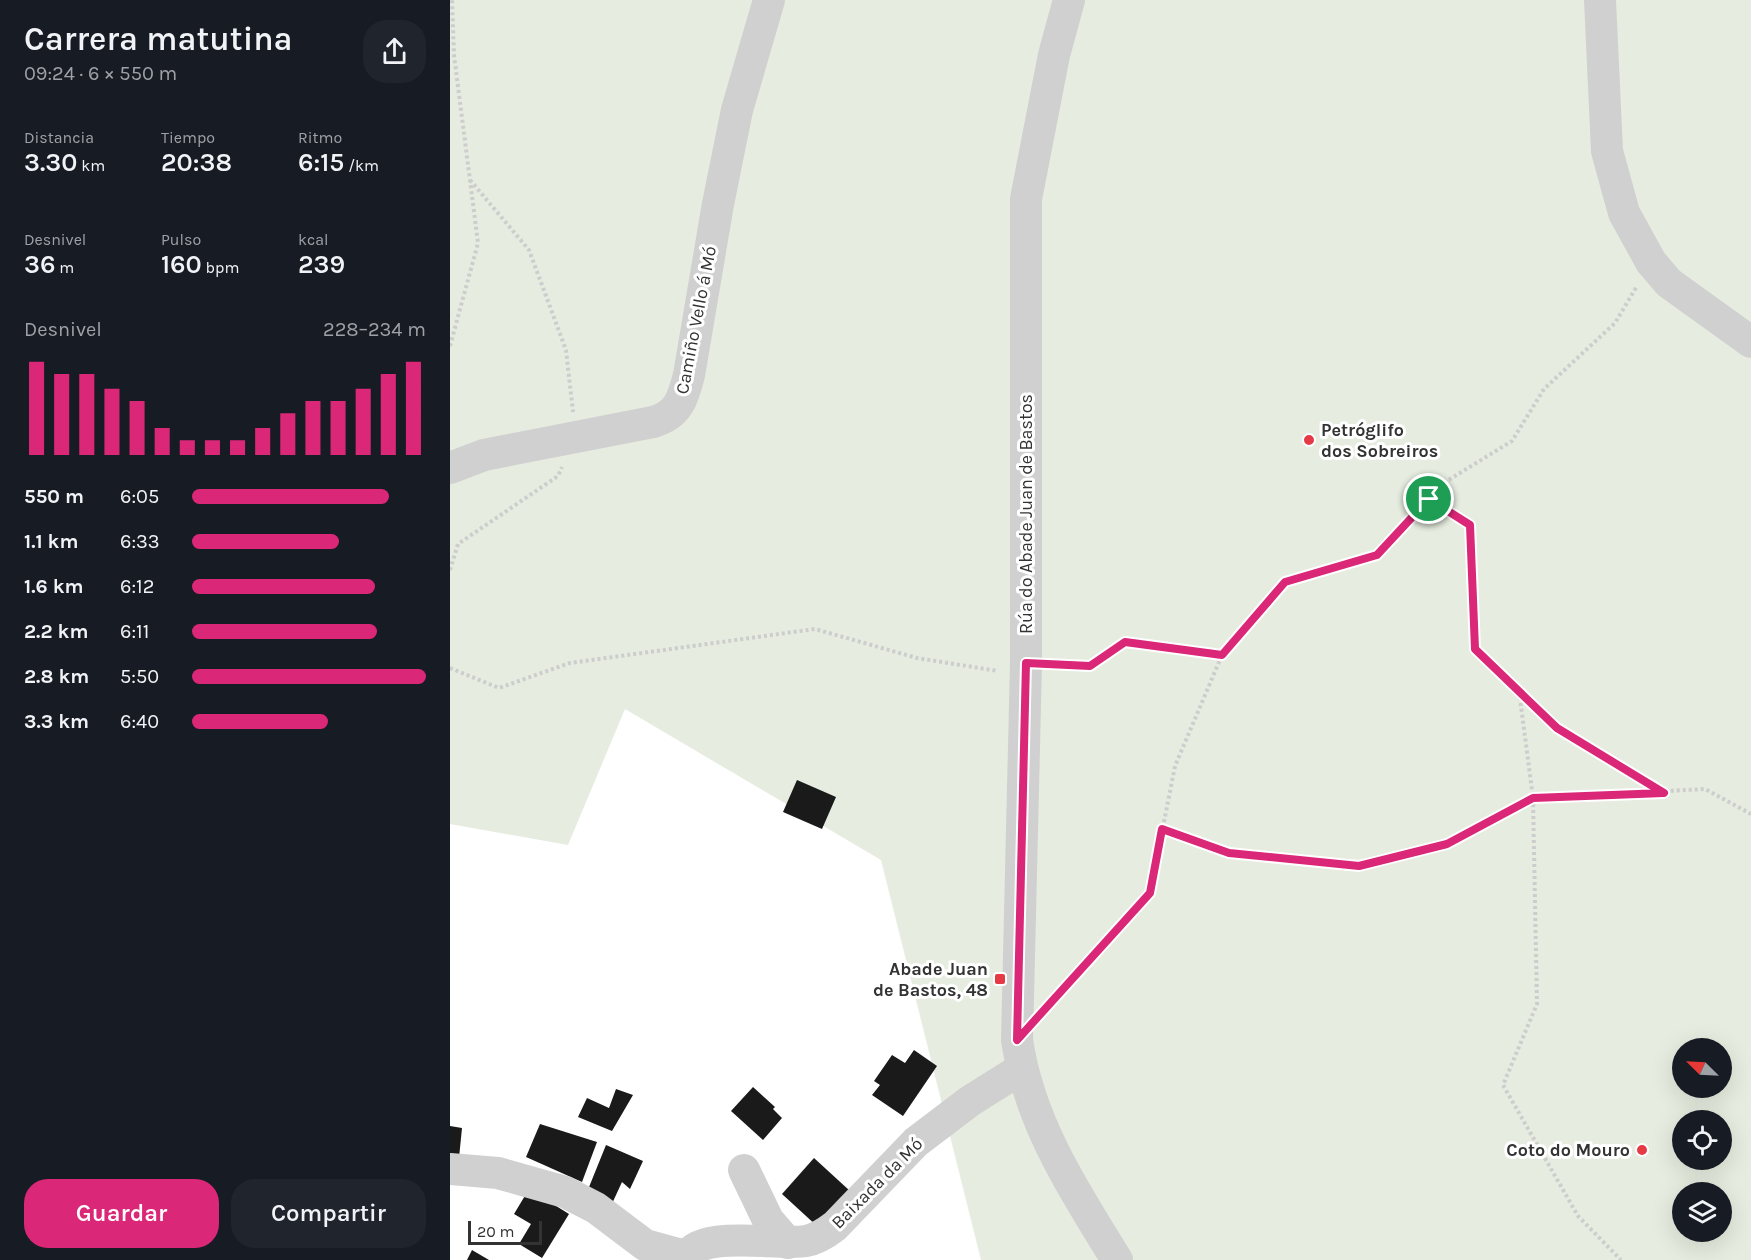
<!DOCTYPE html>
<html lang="es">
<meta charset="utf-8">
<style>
:root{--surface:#171b24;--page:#20242c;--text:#f1f3f6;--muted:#9ea1a6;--accent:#db2777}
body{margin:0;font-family:Karla,sans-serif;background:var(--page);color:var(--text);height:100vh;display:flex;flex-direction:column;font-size:22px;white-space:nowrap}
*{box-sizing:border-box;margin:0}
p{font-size:20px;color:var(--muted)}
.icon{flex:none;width:33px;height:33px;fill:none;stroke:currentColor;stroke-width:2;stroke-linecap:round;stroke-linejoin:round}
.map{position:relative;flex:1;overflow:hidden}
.drawer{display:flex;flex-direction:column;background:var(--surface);width:450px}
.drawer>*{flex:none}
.needle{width:39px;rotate:294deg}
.fabs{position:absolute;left:1222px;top:1038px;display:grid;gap:12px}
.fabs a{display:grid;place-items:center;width:60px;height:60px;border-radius:50%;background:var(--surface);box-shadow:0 6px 24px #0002;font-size:30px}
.scale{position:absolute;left:18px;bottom:15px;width:74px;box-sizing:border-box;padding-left:6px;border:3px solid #333;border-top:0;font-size:16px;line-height:21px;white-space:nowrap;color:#333;-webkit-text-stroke:4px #fff;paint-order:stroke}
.pin{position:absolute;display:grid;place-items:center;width:51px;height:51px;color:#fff;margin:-26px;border:3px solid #fff;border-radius:50%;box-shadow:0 2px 6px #0007}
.round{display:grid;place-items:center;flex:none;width:63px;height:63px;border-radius:24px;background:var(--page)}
.summary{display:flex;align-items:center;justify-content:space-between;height:102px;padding:0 24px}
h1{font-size:33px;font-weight:600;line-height:45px}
.metrics{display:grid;grid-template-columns:repeat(3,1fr);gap:9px;height:102px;padding:6px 24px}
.metrics div{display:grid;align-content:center}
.metrics b{font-size:26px;font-weight:600}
.metrics small{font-size:16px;font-weight:400}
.metrics p{font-size:16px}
.chart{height:168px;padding:12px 24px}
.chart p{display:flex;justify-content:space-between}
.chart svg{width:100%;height:108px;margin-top:6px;stroke:var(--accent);stroke-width:6}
.action{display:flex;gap:12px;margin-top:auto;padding:12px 24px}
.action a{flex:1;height:69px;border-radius:24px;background:var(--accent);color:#fff;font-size:24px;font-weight:600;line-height:69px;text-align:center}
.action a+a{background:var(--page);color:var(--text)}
ul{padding:0 24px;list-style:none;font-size:20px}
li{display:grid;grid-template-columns:96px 72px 1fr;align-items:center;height:45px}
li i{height:15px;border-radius:8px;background:var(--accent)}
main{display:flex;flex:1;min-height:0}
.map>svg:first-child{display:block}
.green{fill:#e6ecdf;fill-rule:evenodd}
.building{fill:#1a1a1a}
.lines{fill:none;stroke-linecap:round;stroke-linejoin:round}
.path{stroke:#cdcdcd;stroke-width:4;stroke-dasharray:3 3;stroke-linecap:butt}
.minor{stroke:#d0d0d0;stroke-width:32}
.route-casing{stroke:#fff;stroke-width:12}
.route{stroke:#db2777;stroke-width:8}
.poi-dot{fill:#e63946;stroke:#fff;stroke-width:2}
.labels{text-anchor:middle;stroke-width:6;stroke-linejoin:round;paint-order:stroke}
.street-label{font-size:18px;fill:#333;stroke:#fff}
.poi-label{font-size:18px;font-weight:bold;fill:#333;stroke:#fff;text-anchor:end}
</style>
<main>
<section class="drawer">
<div class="summary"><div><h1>Carrera matutina</h1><p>09:24 · 6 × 550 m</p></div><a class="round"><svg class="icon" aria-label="share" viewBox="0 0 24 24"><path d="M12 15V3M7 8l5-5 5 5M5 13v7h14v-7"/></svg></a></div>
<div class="metrics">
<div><p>Distancia</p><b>3.30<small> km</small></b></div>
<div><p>Tiempo</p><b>20:38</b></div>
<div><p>Ritmo</p><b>6:15<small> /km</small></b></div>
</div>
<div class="metrics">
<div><p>Desnivel</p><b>36<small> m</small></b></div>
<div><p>Pulso</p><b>160<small> bpm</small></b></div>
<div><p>kcal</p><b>239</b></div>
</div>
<div class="chart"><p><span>Desnivel</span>228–234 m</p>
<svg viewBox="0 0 160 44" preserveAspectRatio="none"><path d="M5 44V6M15 44V11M25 44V11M35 44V17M45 44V22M55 44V33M65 44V38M75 44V38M85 44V38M95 44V33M105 44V27M115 44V22M125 44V22M135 44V17M145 44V11M155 44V6"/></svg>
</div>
<ul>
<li><b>550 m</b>6:05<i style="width:84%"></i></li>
<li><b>1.1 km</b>6:33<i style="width:63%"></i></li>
<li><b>1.6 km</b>6:12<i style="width:78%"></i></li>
<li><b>2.2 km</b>6:11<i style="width:79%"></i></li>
<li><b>2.8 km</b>5:50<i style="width:100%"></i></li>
<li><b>3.3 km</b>6:40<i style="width:58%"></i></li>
</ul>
<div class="action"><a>Guardar</a><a>Compartir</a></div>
</section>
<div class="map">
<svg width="1301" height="1260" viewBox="0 0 1301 1260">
<rect width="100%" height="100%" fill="#fff"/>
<!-- green -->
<path class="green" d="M 0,0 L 1301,0 L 1301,1260 L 531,1260 L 431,860 L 175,709 L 118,845 L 0,824 ZM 1233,1048 L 1272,1048 L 1272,1088 L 1233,1088 ZM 1233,1120 L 1272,1120 L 1272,1160 L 1233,1160 ZM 1233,1192 L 1272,1192 L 1272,1232 L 1233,1232 Z"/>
<!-- building -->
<g class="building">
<polygon points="347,780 386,797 372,829 333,812"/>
<polygon points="464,1050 487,1066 453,1116 422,1095 430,1085 424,1081 442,1055 455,1063"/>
<polygon points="303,1087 325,1107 323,1109 332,1118 313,1140 281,1111"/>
<polygon points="166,1089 183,1095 162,1131 128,1117 137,1098 159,1108"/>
<polygon points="90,1124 147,1142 132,1182 76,1157"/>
<polygon points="0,1126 12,1128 9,1158 0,1165"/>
<polygon points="156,1145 193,1161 180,1189 172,1182 160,1208 137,1192"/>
<polygon points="364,1158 412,1202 380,1238 332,1194"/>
<polygon points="79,1189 119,1214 92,1258 69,1244 81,1224 64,1214"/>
<polygon points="22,1250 39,1260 17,1260"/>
</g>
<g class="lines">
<!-- path -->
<g class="path">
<polyline points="20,180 79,250 116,350 123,412"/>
<polyline points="0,346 28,243 4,55 2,0"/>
<polyline points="979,499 1020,525 1025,649 1107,728 1213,793"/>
<polyline points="0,570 8,544 108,476 112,467"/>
<polyline points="603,664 640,666 675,642 772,655 835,582 927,555 992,484 1062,441 1094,389 1165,323 1187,286"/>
<polyline points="0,668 49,688 120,663 365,629 467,658 548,671"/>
<polyline points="1069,691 1083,798 1087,1004 1053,1085 1128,1216 1171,1260"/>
<polyline points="712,829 779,853 909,866 997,844 1083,798 1255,789 1301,814"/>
<polyline points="596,1009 700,893 725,766 772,655"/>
</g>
<!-- minor -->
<g class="minor">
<path d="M 619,0 L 604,55 L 576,199 L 576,663 L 567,1040 C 579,1122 624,1191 667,1260"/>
<polyline points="1150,0 1157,151 1174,213 1201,262 1219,283 1301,342"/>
<path d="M 0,468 L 34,455 L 203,422 C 228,415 233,399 239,375 L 268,204 L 287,110 L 319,0"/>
<polyline points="0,1169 48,1173 115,1192 146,1208 195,1245 235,1256"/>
<polyline points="294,1170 318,1220 338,1243"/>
<path d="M 235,1260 C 247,1228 328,1246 356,1241 C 367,1239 376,1233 385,1226 L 466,1142 L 520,1101 L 571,1069"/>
</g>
</g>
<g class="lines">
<!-- route casing -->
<g class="route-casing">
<polygon id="route" points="979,499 1020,525 1025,649 1107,728 1214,793 1083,798 997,844 909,866 779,853 712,829 700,893 567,1040 576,663 640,666 675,642 772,655 835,582 927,555"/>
</g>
<!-- route -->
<use href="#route" class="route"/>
</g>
<!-- markers -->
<g class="poi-dot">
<circle cx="859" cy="440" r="6"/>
<rect x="544" y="973" width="12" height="12" rx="3"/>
<circle cx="1192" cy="1150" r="6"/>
</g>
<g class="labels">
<!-- street labels -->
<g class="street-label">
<text transform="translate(246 320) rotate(-79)" y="6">Camiño Vello á Mó</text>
<text transform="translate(576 514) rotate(-90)" y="6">Rúa do Abade Juan de Bastos</text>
<text transform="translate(427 1183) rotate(-45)" y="6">Baixada da Mó</text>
</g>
<!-- poi labels -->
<g class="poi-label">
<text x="871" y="436" text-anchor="start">Petróglifo<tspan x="871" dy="21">dos Sobreiros</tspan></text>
<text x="538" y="975">Abade Juan<tspan x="538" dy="21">de Bastos, 48</tspan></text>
<text x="1180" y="1156">Coto do Mouro</text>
</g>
</g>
</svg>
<div class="fabs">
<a><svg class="needle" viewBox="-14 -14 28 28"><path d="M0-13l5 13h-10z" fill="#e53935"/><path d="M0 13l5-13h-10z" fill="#9ea1a6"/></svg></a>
<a><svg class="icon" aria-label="locate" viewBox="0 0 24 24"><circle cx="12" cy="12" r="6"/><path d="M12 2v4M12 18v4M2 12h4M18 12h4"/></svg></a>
<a><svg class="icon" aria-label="layers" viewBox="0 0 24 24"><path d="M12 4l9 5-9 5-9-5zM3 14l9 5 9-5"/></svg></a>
</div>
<div class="scale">20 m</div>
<div class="pin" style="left:979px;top:499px;background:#1e9e55"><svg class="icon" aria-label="arrive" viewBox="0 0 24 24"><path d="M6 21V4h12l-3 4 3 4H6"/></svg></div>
</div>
</main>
